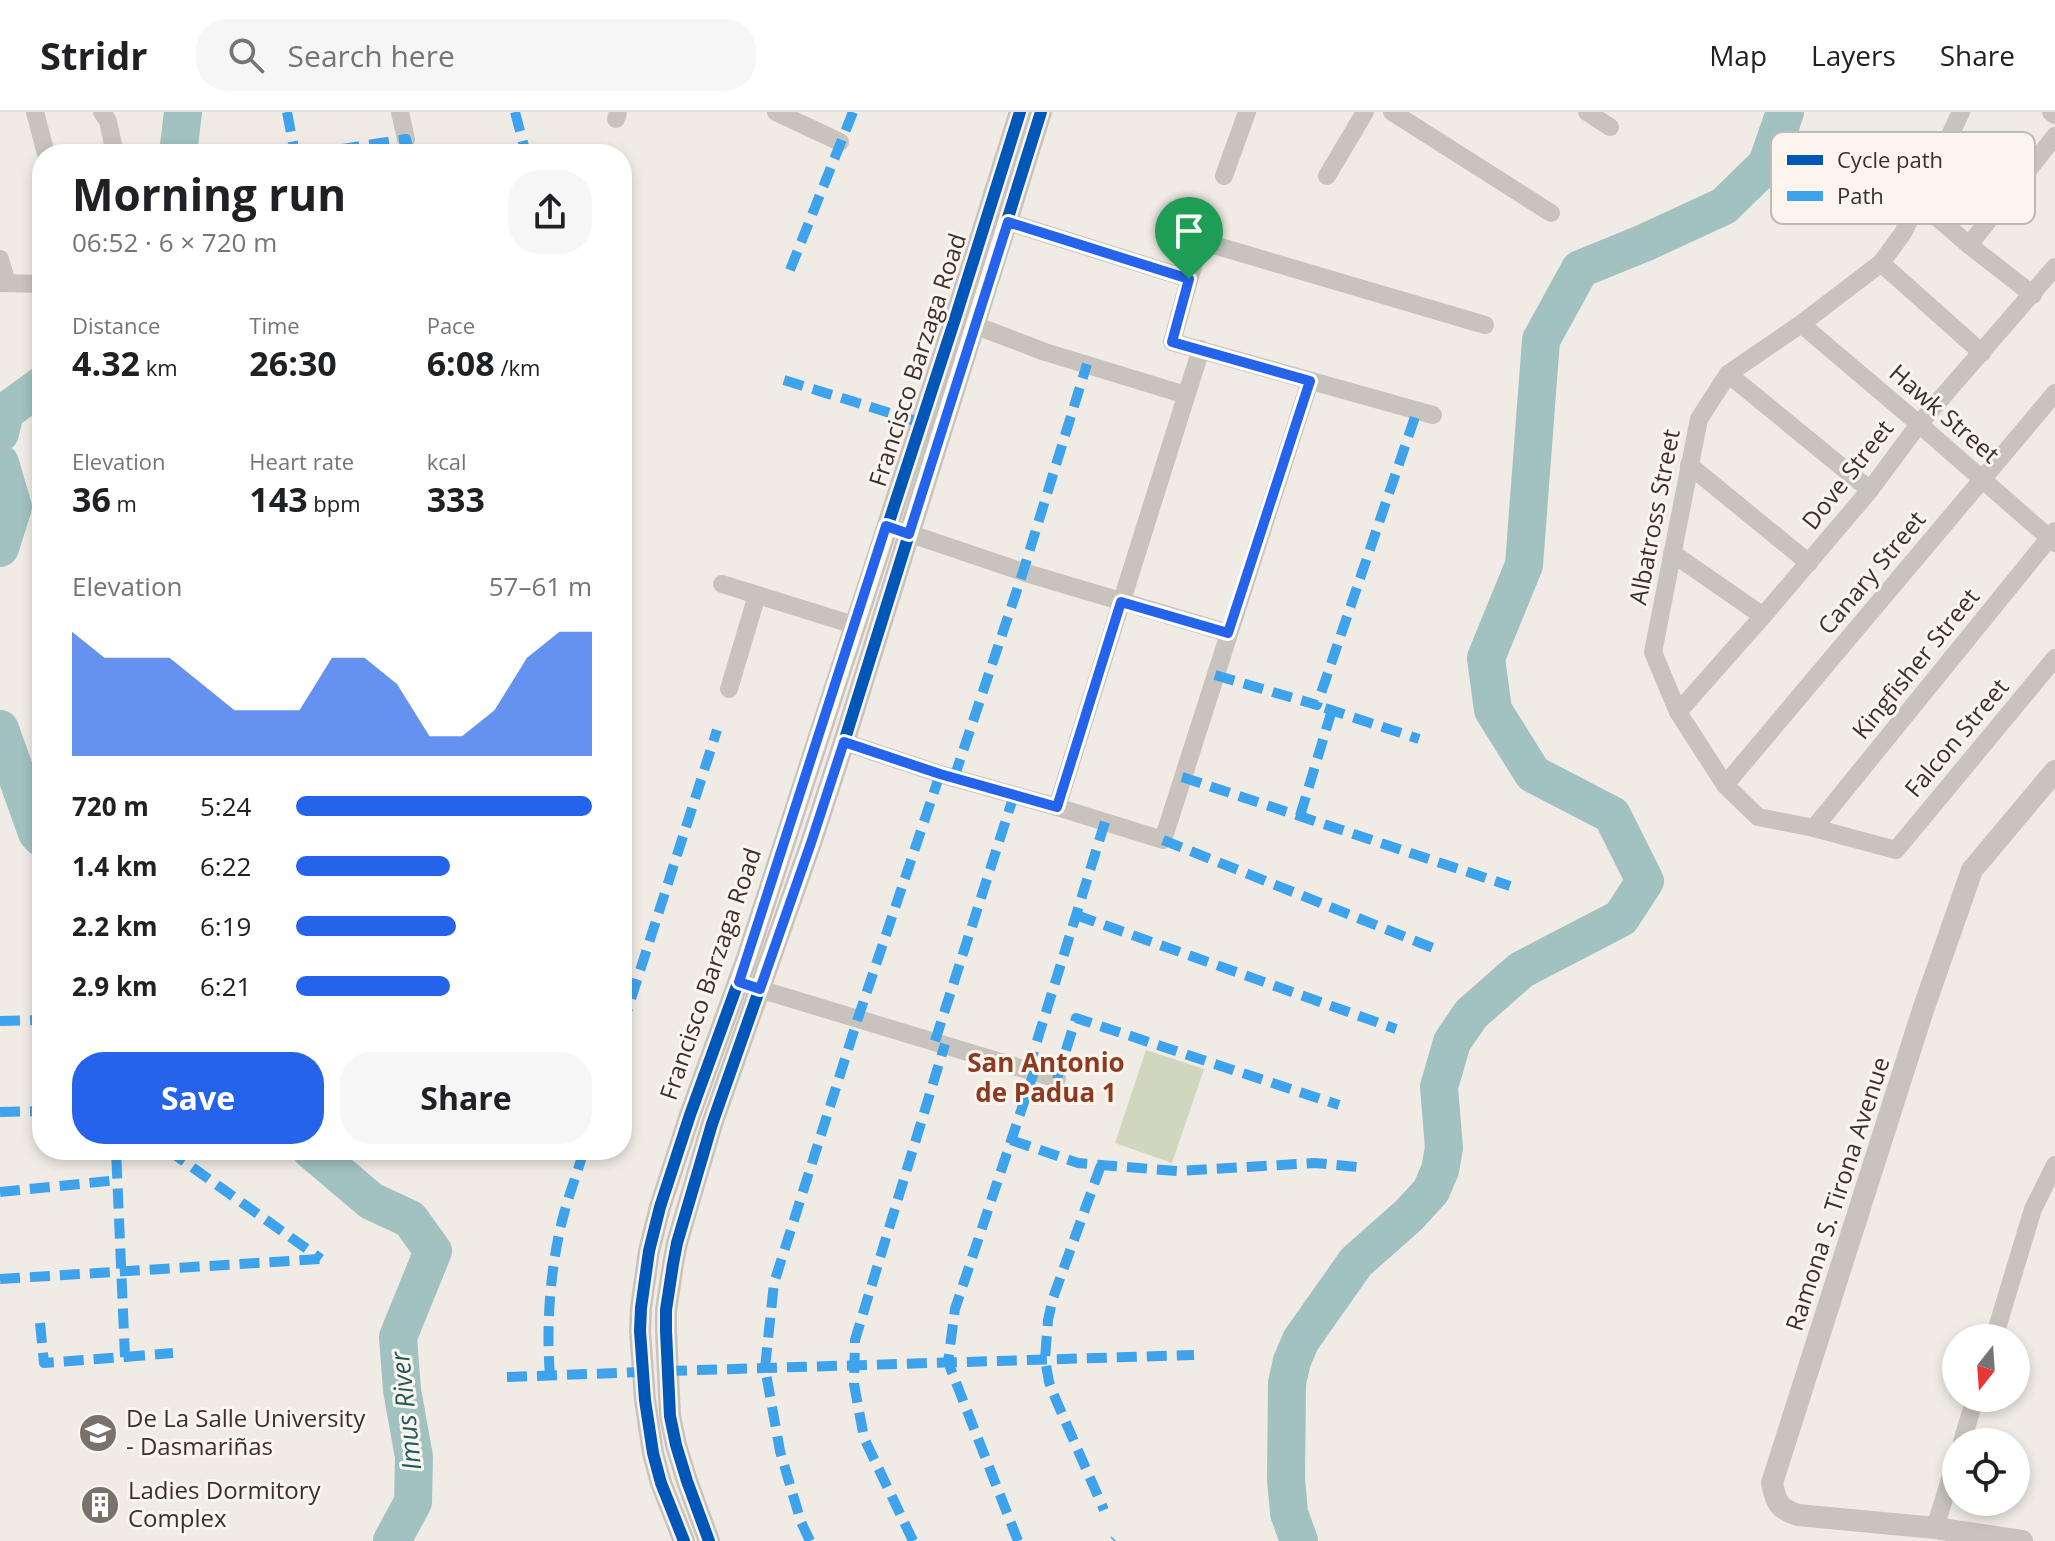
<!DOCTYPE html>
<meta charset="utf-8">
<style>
:root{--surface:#fff;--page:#f6f6f6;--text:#202124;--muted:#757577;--line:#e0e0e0;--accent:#2563eb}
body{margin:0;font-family:"Open Sans",sans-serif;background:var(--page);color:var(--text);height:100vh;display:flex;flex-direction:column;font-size:30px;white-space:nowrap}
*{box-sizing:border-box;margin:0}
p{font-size:26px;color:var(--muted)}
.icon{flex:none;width:44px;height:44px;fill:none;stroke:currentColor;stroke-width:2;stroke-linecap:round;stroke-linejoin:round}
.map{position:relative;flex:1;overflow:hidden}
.sheet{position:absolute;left:32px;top:32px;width:600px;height:1016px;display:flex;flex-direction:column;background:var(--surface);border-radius:32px;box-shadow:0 4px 12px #0003}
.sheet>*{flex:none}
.needle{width:52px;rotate:197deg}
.controls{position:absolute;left:1942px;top:1212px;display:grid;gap:16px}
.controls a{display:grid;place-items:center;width:88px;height:88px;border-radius:50%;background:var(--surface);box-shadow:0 4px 12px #0003;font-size:40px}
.pin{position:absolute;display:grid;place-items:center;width:68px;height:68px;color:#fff;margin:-82px -34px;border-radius:50% 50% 50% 0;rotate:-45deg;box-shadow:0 0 8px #0007}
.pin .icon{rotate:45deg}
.round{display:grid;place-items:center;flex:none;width:84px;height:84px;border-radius:32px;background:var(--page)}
.head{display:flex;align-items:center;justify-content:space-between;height:136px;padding:0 40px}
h1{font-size:44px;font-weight:700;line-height:60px}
.figures{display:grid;grid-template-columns:repeat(3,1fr);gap:12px;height:136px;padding:8px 40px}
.figures div{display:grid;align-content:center}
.figures b{font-size:34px;font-weight:700}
.figures small{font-size:22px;font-weight:400}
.figures p{font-size:22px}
.chart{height:224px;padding:16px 40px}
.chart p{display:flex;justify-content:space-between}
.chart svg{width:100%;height:144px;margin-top:8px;fill:var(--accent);opacity:.7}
.button{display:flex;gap:16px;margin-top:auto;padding:16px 40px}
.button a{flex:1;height:92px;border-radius:32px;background:var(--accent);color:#fff;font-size:32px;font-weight:700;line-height:92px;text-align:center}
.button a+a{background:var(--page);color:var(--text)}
ul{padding:0 40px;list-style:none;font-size:26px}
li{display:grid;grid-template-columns:128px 96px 1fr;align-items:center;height:60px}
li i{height:20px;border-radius:10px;background:var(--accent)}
header{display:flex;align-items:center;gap:48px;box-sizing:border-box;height:112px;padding:0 40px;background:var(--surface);border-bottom:2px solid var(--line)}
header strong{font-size:38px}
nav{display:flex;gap:44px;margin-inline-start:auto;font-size:28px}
.search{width:560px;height:72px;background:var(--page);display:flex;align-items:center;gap:20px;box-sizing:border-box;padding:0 28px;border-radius:32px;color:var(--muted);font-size:30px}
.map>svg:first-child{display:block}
.green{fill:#d1d6bf}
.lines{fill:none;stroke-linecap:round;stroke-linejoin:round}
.river{stroke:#a1c2c1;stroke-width:38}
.minor{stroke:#c9c3be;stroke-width:18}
.tertiary{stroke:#c9c3be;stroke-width:22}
.quiet{stroke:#3fa3eb;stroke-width:10;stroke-dasharray:20 10;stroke-linecap:butt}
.cycleway-casing{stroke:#fbf5ee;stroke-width:17}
.cycleway{stroke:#0057b8;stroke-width:12}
.route-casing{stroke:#fff;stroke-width:16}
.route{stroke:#2563eb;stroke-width:10}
.labels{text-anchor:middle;stroke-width:6;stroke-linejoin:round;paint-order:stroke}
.street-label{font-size:24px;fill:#3b302b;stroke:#fbf5ee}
.poi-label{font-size:24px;fill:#3b302b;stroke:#fbf5ee;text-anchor:start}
.neighbourhood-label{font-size:26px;font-weight:bold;fill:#8c3b22;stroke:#fbf5ee}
.water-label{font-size:26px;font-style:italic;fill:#1f5a5e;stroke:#fbf5ee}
.key{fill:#fbf5ee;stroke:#c1bab4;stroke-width:2}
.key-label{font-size:22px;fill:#3b302b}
</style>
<header>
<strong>Stridr</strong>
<div class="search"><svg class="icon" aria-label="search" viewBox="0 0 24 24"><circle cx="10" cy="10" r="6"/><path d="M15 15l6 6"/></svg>Search here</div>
<nav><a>Map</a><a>Layers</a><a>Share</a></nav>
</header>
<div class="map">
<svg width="2055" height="1429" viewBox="0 0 2055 1429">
<rect width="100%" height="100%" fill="#f0ebe5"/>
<!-- green -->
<polygon class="green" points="1146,938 1204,957 1172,1051 1115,1031"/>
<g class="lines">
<!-- river -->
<g class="river">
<polyline points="178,42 183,0"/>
<polyline points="0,321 5,300 42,273"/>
<polyline points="0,351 13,395 0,436"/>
<polyline points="0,617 37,721 42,726"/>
<polyline points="311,1038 371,1089 410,1107 433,1139 398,1225 402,1278 414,1345 413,1390 392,1429"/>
<polyline points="1299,1429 1289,1401 1286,1367 1287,1271 1292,1249 1301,1228 1356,1150 1409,1103 1431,1079 1440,1058 1444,1036 1439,975 1452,930 1471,902 1521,858 1621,806 1645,769 1612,703 1533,662 1493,598 1486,546 1524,453 1541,228 1580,157 1644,131 1724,94 1767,52 1785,0"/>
</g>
<!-- minor -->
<g class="minor">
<polyline points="35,0 46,42"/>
<polyline points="102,0 108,9 115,42"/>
<polyline points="400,0 406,27"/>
<polyline points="776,0 840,30"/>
<polyline points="1392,0 1551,101"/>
<polyline points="1587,0 1610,15"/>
<polyline points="1961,0 1903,121 1881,151 1801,212 1728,262 1699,307 1653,540 1678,600 1725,673 1758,705 1814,716 1896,738 2055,546"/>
<polyline points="2051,0 2055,3"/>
<polyline points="616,7 618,0"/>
<polyline points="1224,64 1247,0"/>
<polyline points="1327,64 1365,0"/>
<polyline points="1919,90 1969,133 2033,183"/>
<polyline points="1008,110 1189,167"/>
<polyline points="1969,133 2055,24"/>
<polyline points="0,147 7,171"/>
<polyline points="1881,151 1982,241"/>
<polyline points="0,171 42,172"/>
<polyline points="1801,212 1919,312 2055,431"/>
<polyline points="974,213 1045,240 1186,283"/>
<polyline points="1728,262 1870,378"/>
<polyline points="1433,303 1172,230 1200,129 1485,213"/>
<polyline points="1689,353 1809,451"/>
<polyline points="899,418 1023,460 1228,521"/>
<polyline points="1672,441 1763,504"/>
<polyline points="722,472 854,513"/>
<polyline points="729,577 757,483"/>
<polyline points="1678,600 1763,504 1870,378 1919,312 2055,155"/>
<polyline points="844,630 940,662 1057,695 1163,728 1310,269"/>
<polyline points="1725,673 2055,281"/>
<polyline points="1057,695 1201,237"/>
<polyline points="1814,716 2055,419"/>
<polyline points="749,874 1057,967"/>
<polyline points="1994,1226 2033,1097 2055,1053"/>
<polyline points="1962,1330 1975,1286"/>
<polyline points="1935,1416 1956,1348"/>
</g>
<!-- tertiary -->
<g class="tertiary">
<polyline points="684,1429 661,1371 653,1341 645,1288 640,1219 641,1196 649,1139 660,1095 690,1003 747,846 955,207 1020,0"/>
<polyline points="709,1429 687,1369 676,1333 670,1304 666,1219 666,1198 673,1152 677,1131 712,1012 811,731 844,630 1041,0"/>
<path d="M 2022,1429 L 1935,1416 L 1798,1403 C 1779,1397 1776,1391 1772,1371 L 1923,898 L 1972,758 L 2055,659"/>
</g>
<!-- quiet -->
<g class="quiet">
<polyline points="287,0 295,42"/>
<polyline points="515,0 526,42"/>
<polyline points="310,42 406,27 410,42"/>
<polyline points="790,158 853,0"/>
<polyline points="784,268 922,311"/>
<polyline points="1215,563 1317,593 1417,299"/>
<polyline points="1325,596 1419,627"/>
<polyline points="1182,665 1510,774"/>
<polyline points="954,666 1023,460 1087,252"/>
<polyline points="1300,704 1332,598"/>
<polyline points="1163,728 1433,836"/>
<polyline points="1076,803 1396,917"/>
<polyline points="0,909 42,908"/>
<polyline points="622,915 717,618"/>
<polyline points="935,929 1014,683"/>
<polyline points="1028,958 1105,710"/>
<polyline points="1057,967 1076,906 1339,993"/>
<polyline points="0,1000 42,999"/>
<polyline points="1011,1028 1078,1051 1101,1053 1177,1059 1315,1051 1358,1055"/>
<polyline points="168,1038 321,1147"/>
<polyline points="1101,1053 1053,1186 1048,1208 1045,1247 1049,1270 1056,1288 1104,1398"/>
<polyline points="0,1080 118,1068"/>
<polyline points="0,1167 321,1147"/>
<polyline points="40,1211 44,1251 125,1245 116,1038"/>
<polyline points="125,1245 173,1241"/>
<polyline points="667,1259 1194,1243"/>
<path d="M 550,1264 C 546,1213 550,1159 562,1109 C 568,1085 577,1062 584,1038"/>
<polyline points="507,1265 642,1260"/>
<polyline points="810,1429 801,1410 780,1339 765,1256 774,1171 858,906 940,662"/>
<polyline points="913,1429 864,1326 854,1272 855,1228 945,932"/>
<polyline points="1018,1429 948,1250 955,1197 1034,960"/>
<polyline points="1114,1429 1115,1428"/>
</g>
<!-- cycleway casing -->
<g class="cycleway-casing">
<g id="cycleway">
<polyline points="684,1429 661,1371 653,1341 645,1288 640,1219 641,1196 649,1139 660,1095 690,1003 747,846 955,207 1020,0"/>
<polyline points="709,1429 687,1369 676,1333 670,1304 666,1219 666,1198 673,1152 677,1131 712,1012 811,731 844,630 1041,0"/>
</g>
</g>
<!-- cycleway -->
<use href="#cycleway" class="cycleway"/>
</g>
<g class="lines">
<!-- route casing -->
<g class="route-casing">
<polygon id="route" points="1008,110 1189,167 1172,230 1310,269 1228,521 1121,490 1057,695 940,662 844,630 811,731 760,877 739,870 886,414 909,422"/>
</g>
<!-- route -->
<use href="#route" class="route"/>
</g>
<!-- icons -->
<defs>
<g id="university-disc" transform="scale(2)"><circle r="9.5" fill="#7a716c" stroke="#fbf5ee"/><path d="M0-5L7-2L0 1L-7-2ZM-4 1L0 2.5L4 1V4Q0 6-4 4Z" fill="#fff"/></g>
<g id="building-disc" transform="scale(2)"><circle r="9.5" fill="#7a716c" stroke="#fbf5ee"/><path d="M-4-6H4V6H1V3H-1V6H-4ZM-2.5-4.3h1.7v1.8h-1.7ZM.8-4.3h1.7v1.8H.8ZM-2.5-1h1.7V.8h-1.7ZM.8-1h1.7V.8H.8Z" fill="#fff"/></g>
</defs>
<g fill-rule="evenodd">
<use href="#university-disc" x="98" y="1321"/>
<use href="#building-disc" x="100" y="1393"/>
</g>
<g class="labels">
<!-- street labels -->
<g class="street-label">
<text transform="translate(918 248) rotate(-72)" y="8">Francisco Barzaga Road</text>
<text transform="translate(1944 302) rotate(41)" y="8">Hawk Street</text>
<text transform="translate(1848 363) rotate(-52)" y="8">Dove Street</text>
<text transform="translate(1655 405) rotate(-79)" y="8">Albatross Street</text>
<text transform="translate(1872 461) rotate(-50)" y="8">Canary Street</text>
<text transform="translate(1916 552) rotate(-51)" y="8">Kingfisher Street</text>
<text transform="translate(1957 626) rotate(-50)" y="8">Falcon Street</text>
<text transform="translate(711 862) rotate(-71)" y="8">Francisco Barzaga Road</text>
<text transform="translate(1838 1082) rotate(-72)" y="8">Ramona S. Tirona Avenue</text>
</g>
<!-- poi labels -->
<g class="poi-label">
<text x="126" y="1315">De La Salle University<tspan x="126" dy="28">- Dasmariñas</tspan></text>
<text x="128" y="1387">Ladies Dormitory<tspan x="128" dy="28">Complex</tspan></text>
</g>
<!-- neighbourhood labels -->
<g class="neighbourhood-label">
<text x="1046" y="960">San Antonio<tspan x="1046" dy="30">de Padua 1</tspan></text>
</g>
<!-- water labels -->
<g class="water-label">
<text transform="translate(406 1299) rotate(-96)" y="9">Imus River</text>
</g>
</g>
<!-- legend -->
<rect x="1771" y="20" width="264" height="92" rx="12" class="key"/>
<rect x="1787" y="43" width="36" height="10" fill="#0057b8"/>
<rect x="1787" y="79" width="36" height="10" fill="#3fa3eb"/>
<g class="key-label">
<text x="1837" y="56">Cycle path</text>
<text x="1837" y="92">Path</text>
</g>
</svg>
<div class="controls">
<a><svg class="needle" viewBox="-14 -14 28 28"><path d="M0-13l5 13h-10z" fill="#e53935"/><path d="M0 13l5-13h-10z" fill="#757577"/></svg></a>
<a><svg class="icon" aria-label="locate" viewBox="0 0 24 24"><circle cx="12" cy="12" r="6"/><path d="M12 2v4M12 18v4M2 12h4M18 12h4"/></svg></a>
</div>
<div class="pin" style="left:1189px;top:167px;background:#1e9e55"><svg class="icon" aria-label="arrive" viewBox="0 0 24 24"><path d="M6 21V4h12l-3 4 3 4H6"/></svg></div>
<section class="sheet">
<div class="head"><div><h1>Morning run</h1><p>06:52 · 6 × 720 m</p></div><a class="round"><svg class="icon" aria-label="share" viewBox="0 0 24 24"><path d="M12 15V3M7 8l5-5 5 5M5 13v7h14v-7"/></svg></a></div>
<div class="figures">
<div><p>Distance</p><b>4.32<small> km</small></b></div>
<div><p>Time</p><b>26:30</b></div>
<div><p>Pace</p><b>6:08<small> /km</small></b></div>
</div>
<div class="figures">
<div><p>Elevation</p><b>36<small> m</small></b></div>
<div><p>Heart rate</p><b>143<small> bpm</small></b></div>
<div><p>kcal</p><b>333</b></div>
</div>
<div class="chart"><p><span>Elevation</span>57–61 m</p>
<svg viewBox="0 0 160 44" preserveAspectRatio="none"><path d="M0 44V6L10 14L20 14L30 14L40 22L50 30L60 30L70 30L80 14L90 14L100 22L110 38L120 38L130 30L140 14L150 6L160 6V44z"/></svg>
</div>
<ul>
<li><b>720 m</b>5:24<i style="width:100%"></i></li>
<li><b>1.4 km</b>6:22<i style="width:52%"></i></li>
<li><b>2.2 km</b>6:19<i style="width:54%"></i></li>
<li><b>2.9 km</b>6:21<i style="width:52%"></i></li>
</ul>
<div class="button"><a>Save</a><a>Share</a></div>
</section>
</div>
